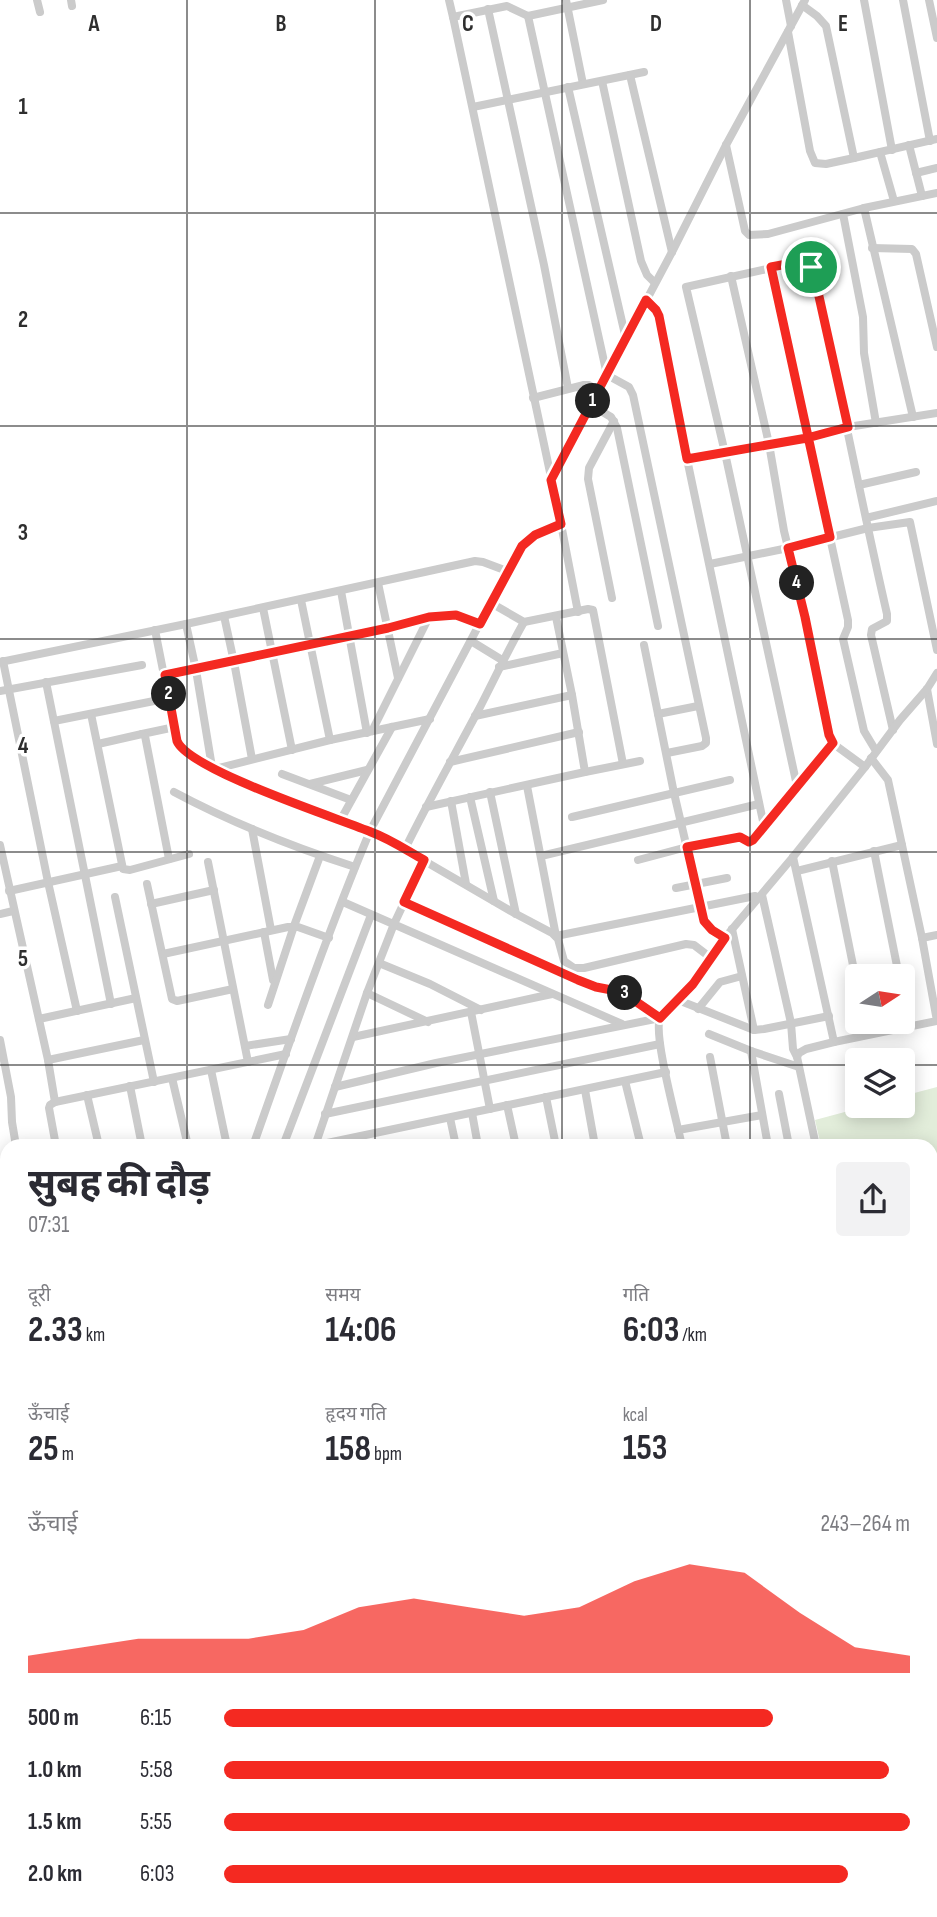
<!DOCTYPE html>
<html lang="hi">
<meta charset="utf-8">
<style>
:root{--surface:#fff;--page:#f2f2f3;--text:#2b2b33;--muted:#7c7c81;--accent:#f42921}
body{margin:0;font-family:"Sofia Sans Condensed","Noto Sans Devanagari",sans-serif;background:var(--page);color:var(--text);height:100vh;display:flex;flex-direction:column;font-size:26px;white-space:nowrap}
*{box-sizing:border-box;margin:0}
p{font-size:23px;color:var(--muted)}
.icon{flex:none;width:38px;height:38px;fill:none;stroke:currentColor;stroke-width:2;stroke-linecap:round;stroke-linejoin:round}
.map{position:relative;flex:1;overflow:hidden}
.sheet{position:absolute;left:0px;top:1139px;width:938px;height:779px;display:flex;flex-direction:column;background:var(--surface);border-radius:21px 21px 0 0;box-shadow:0 4px 18px #0003}
.sheet>*{flex:none}
.needle{width:46px;rotate:78deg}
.buttons{position:absolute;left:845px;top:964px;display:grid;gap:14px}
.buttons a{display:grid;place-items:center;width:70px;height:70px;border-radius:7px;background:var(--surface);box-shadow:0 4px 18px #0003;font-size:35px}
.pin{position:absolute;display:grid;place-items:center;width:60px;height:60px;color:#fff;margin:-30px;border:4px solid #fff;border-radius:50%;box-shadow:0 2px 7px #0007}
.km{position:absolute;width:35px;height:35px;margin:-18px;border-radius:50%;background:#222;color:#fff;font-size:19px;line-height:35px;text-align:center}
.round{display:grid;place-items:center;flex:none;width:74px;height:74px;border-radius:7px;background:var(--page)}
.head{display:flex;align-items:center;justify-content:space-between;height:119px;padding:0 28px}
h1{font-size:38px;font-weight:700;line-height:52px}
.stats{display:grid;grid-template-columns:repeat(3,1fr);gap:10px;height:119px;padding:7px 28px}
.stats div{display:grid;align-content:center}
.stats b{font-size:35px;font-weight:700}
.stats small{font-size:19px;font-weight:400}
.stats p{font-size:19px}
.chart{height:196px;padding:14px 28px}
.chart p{display:flex;justify-content:space-between}
.chart svg{width:100%;height:126px;margin-top:7px;fill:var(--accent);opacity:.7}
ul{padding:0 28px;list-style:none;font-size:23px}
li{display:grid;grid-template-columns:112px 84px 1fr;align-items:center;height:52px}
li i{height:18px;border-radius:9px;background:var(--accent)}
.map>svg:first-child{display:block}
.green{fill:#e2edda}
.lines{fill:none;stroke-linecap:round;stroke-linejoin:round}
.minor{stroke:#cbcbcb;stroke-width:8}
.major{stroke:#a6a6a6;stroke-width:10}
.route-casing{stroke:#fff;stroke-width:14}
.route{stroke:#f42921;stroke-width:9}
.grid{fill:none;stroke:#2e2e2e;stroke-width:2;stroke-opacity:0.55}
.grid-label{font-size:23px;text-anchor:middle;font-weight:bold;fill:#2e2e2e;stroke:#fff;stroke-width:7;stroke-linejoin:round;paint-order:stroke}
</style>
<div class="map">
<svg width="937" height="1917" viewBox="0 0 937 1917">
<rect width="100%" height="100%" fill="#fff"/>
<!-- green -->
<polygon class="green" points="937,1087 937,1381 931,1383 931,1146 821,1146 815,1120 867,1106 903,1106 903,1096"/>
<g class="lines">
<!-- minor -->
<g class="minor">
<polyline points="37,0 40,12"/>
<polyline points="71,0 72,6"/>
<polyline points="449,0 453,17"/>
<polyline points="566,0 583,84"/>
<polyline points="786,0 791,26"/>
<polyline points="864,0 892,150"/>
<polyline points="903,0 930,141"/>
<polyline points="929,0 937,38"/>
<polyline points="802,5 817,16 826,26 854,158"/>
<polyline points="488,9 544,265 568,388"/>
<polyline points="528,16 607,375 629,387 633,395 706,738 706,743 702,746 667,753"/>
<polyline points="788,32 810,151 815,163 826,164 854,158 937,139"/>
<polyline points="630,75 672,252"/>
<polyline points="602,81 641,261 647,275 655,283"/>
<polyline points="568,87 626,339"/>
<polyline points="473,107 644,72"/>
<polyline points="726,145 745,231 749,235 768,234 864,208 937,193"/>
<polyline points="909,145 922,196"/>
<polyline points="880,152 894,201"/>
<polyline points="916,173 937,168"/>
<polyline points="864,208 913,417"/>
<polyline points="843,214 863,317 864,353 876,423"/>
<polyline points="872,248 912,249 916,254 937,347"/>
<polyline points="771,267 848,620 848,627 843,639 864,731 876,751"/>
<polyline points="731,276 769,444 784,531 805,617 829,735 835,745 865,767"/>
<polyline points="646,300 656,310 659,316 687,459 764,826"/>
<polyline points="533,398 584,385 589,385 598,391"/>
<polyline points="591,405 611,417 617,428 658,626"/>
<polyline points="687,459 807,438 848,427 937,413"/>
<polyline points="551,480 672,252 726,145 805,0"/>
<polyline points="859,485 916,472"/>
<polyline points="866,518 937,501"/>
<polyline points="710,564 788,548 868,528 910,522 937,650"/>
<polyline points="378,583 398,678"/>
<polyline points="341,591 367,733"/>
<polyline points="612,598 588,479 589,468 614,421"/>
<polyline points="301,600 330,740"/>
<polyline points="491,603 524,622 588,609 593,610 623,764"/>
<polyline points="263,608 292,750"/>
<polyline points="578,612 561,524 453,17 507,6 528,16 603,0"/>
<polyline points="224,616 234,662 252,759"/>
<polyline points="186,624 196,670 212,767"/>
<polyline points="155,630 177,741 181,749 185,752 226,774 266,792 385,838 516,914 552,933 558,939 564,961 574,968 584,968 686,944 694,945 711,958"/>
<polyline points="471,641 502,660"/>
<polyline points="644,645 674,793 704,921 712,930 725,938"/>
<polyline points="3,661 48,882 77,1011"/>
<polyline points="0,662 186,624 475,561 483,562 507,571"/>
<polyline points="499,667 563,653"/>
<polyline points="165,675 388,628 429,617 456,615 480,623"/>
<polyline points="46,682 111,1004"/>
<polyline points="927,689 937,744"/>
<polyline points="0,691 142,665"/>
<polyline points="91,714 123,869 130,870 189,854"/>
<polyline points="658,714 698,706"/>
<polyline points="475,716 572,695"/>
<polyline points="54,721 169,698"/>
<polyline points="372,731 429,617"/>
<polyline points="142,734 175,727"/>
<polyline points="98,744 142,734 145,736 169,859"/>
<polyline points="450,762 579,732"/>
<polyline points="215,769 330,740 430,719"/>
<polyline points="585,772 640,761"/>
<polyline points="282,774 351,800"/>
<polyline points="310,784 367,770"/>
<polyline points="527,786 556,936 755,896"/>
<path d="M 797,786 L 725,453 L 686,287 L 803,261 L 808,262 L 814,274 C 839,387 861,501 887,614 L 887,621 L 872,629 L 871,635 L 893,730"/>
<path d="M 174,792 C 232,823 293,847 355,867"/>
<polyline points="490,792 516,914"/>
<polyline points="470,797 494,901"/>
<polyline points="451,801 466,884"/>
<polyline points="426,807 585,772 572,695 556,617"/>
<polyline points="572,817 730,780"/>
<polyline points="340,821 392,727"/>
<polyline points="252,829 271,930"/>
<polyline points="0,845 48,1060 55,1102"/>
<path d="M 405,849 C 428,802 454,756 479,709 C 494,680 508,650 524,622"/>
<polyline points="874,851 899,976"/>
<polyline points="541,856 759,804"/>
<polyline points="793,857 834,1042"/>
<polyline points="638,860 687,847 737,838 742,838 751,842 833,743"/>
<polyline points="832,861 858,990"/>
<polyline points="208,862 248,1062"/>
<polyline points="797,871 902,845"/>
<polyline points="147,884 172,999 177,1001 233,989"/>
<polyline points="676,888 727,878"/>
<polyline points="9,891 122,866"/>
<polyline points="762,895 791,1023 793,1049 797,1057"/>
<polyline points="115,897 154,1082"/>
<polyline points="343,902 622,1024"/>
<polyline points="404,902 577,980 596,987 622,992 660,1018"/>
<polyline points="151,904 214,890"/>
<polyline points="0,914 13,911"/>
<polyline points="732,929 754,1030"/>
<polyline points="264,932 273,980"/>
<polyline points="922,938 937,935"/>
<polyline points="163,954 288,927 298,927 329,938"/>
<polyline points="379,963 430,984 481,1010"/>
<polyline points="367,993 428,1022"/>
<polyline points="903,998 909,1026"/>
<polyline points="678,1000 754,1030 764,1029 829,1016"/>
<polyline points="268,1005 294,926 320,856"/>
<polyline points="698,1009 720,982 742,976"/>
<polyline points="471,1012 490,1109"/>
<path d="M 660,1018 C 653,1035 677,1122 682,1146"/>
<polyline points="39,1019 136,998"/>
<polyline points="864,1022 866,1035"/>
<polyline points="709,1034 751,1051 799,1067"/>
<polyline points="353,1037 552,994"/>
<polyline points="0,1040 11,1097 12,1122 16,1146"/>
<polyline points="245,1046 291,1039"/>
<polyline points="751,1051 768,1146"/>
<polyline points="710,1057 727,1146"/>
<polyline points="48,1060 144,1040"/>
<polyline points="211,1070 227,1146"/>
<polyline points="172,1078 188,1146"/>
<polyline points="625,1081 641,1146"/>
<polyline points="130,1086 142,1146"/>
<polyline points="335,1087 436,1063 660,1018 693,984 728,934 793,857 865,767 900,720 927,689 937,673"/>
<polyline points="585,1090 595,1146"/>
<polyline points="779,1094 789,1146"/>
<polyline points="87,1095 99,1146"/>
<polyline points="546,1097 556,1146"/>
<polyline points="507,1105 516,1146"/>
<polyline points="472,1113 478,1146"/>
<polyline points="325,1114 660,1044"/>
<polyline points="450,1118 456,1146"/>
<polyline points="678,1130 762,1115"/>
<polyline points="56,1146 49,1108 50,1105 55,1102 286,1054"/>
<path d="M 253,1146 C 290,1041 327,934 370,831 L 518,551 L 530,537 L 561,524"/>
<polyline points="283,1146 371,915"/>
<polyline points="313,1146 666,1072"/>
<polyline points="315,1146 367,993 394,924 424,860"/>
<polyline points="816,1146 797,1057 799,1053 806,1049 834,1042 937,1021 922,938 888,780 871,758"/>
<polyline points="0,1225 7,1224"/>
<polyline points="0,1265 7,1296"/>
<polyline points="0,1335 7,1334"/>
<polyline points="0,1448 7,1480"/>
<polyline points="0,1510 7,1508"/>
<polyline points="0,1553 2,1560"/>
<polyline points="0,1601 7,1603"/>
<polyline points="931,1631 937,1625"/>
<polyline points="931,1676 937,1671"/>
<polyline points="0,1707 7,1706"/>
<polyline points="931,1775 937,1768"/>
<polyline points="0,1794 7,1792"/>
<polyline points="931,1821 937,1822"/>
<polyline points="931,1889 937,1890"/>
<polyline points="50,1911 51,1917"/>
<polyline points="101,1911 102,1917"/>
<polyline points="162,1911 163,1917"/>
<polyline points="191,1911 193,1917"/>
<polyline points="217,1911 218,1917"/>
<polyline points="241,1911 243,1917"/>
<polyline points="267,1911 269,1917"/>
<polyline points="366,1911 368,1917"/>
<polyline points="471,1911 473,1917"/>
<polyline points="768,1911 770,1917"/>
<polyline points="8,1917 9,1911"/>
<polyline points="297,1917 321,1911"/>
<polyline points="400,1917 421,1911"/>
<polyline points="666,1917 668,1911"/>
<polyline points="796,1917 803,1911"/>
</g>
<!-- major -->
<g class="major">
<polyline points="931,1528 937,1524"/>
<polyline points="931,1543 937,1539"/>
<polyline points="573,1917 578,1911"/>
</g>
</g>
<g class="lines">
<!-- route casing -->
<g class="route-casing">
<path id="route" d="M 811,267 L 814,274 L 848,427 L 807,438 L 687,459 L 659,316 L 656,310 L 646,300 L 551,480 L 561,524 L 535,535 L 522,546 L 480,624 L 456,615 L 429,617 L 388,628 L 165,675 L 177,741 C 189,770 337,818 371,832 C 390,839 406,850 424,860 L 404,902 L 578,980 L 596,987 L 622,992 L 660,1018 L 693,984 L 725,938 L 712,930 L 704,921 L 687,847 L 740,837 L 749,842 L 753,840 L 833,743 L 829,735 L 805,617 L 788,548 L 830,537 L 771,267 L 803,261 L 808,262 L 811,267"/>
</g>
<!-- route -->
<use href="#route" class="route"/>
</g>
<!-- grid -->
<path class="grid" d="M 187,0 L 187,1146M 375,0 L 375,1146M 562,0 L 562,1146M 750,0 L 750,1146M 0,213 L 937,213M 0,426 L 937,426M 0,639 L 937,639M 0,852 L 937,852M 0,1065 L 858,1065M 903,1065 L 937,1065M 0,1278 L 7,1278M 931,1278 L 937,1278M 0,1491 L 7,1491M 931,1491 L 937,1491M 0,1704 L 7,1704M 931,1704 L 937,1704M 187,1911 L 187,1917M 375,1911 L 375,1917M 562,1911 L 562,1917M 750,1911 L 750,1917"/>
<g class="grid-label">
<text x="94" y="31">A</text>
<text x="281" y="31">B</text>
<text x="468" y="31">C</text>
<text x="656" y="31">D</text>
<text x="843" y="31">E</text>
<text x="23" y="114">1</text>
<text x="23" y="327">2</text>
<text x="23" y="540">3</text>
<text x="23" y="753">4</text>
<text x="23" y="966">5</text>
</g>
</svg>
<div class="buttons">
<a><svg class="needle" viewBox="-14 -14 28 28"><path d="M0-13l5 13h-10z" fill="#e53935"/><path d="M0 13l5-13h-10z" fill="#7c7c81"/></svg></a>
<a><svg class="icon" aria-label="layers" viewBox="0 0 24 24"><path d="M12 4l9 5-9 5-9-5zM3 14l9 5 9-5"/></svg></a>
</div>
<div class="pin" style="left:811px;top:267px;background:#1e9e55"><svg class="icon" aria-label="arrive" viewBox="0 0 24 24"><path d="M6 21V4h12l-3 4 3 4H6"/></svg></div>
<b class="km" style="left:593px;top:401px">1</b>
<b class="km" style="left:169px;top:694px">2</b>
<b class="km" style="left:625px;top:993px">3</b>
<b class="km" style="left:797px;top:583px">4</b>
<section class="sheet">
<div class="head"><div><h1>सुबह की दौड़</h1><p>07:31</p></div><a class="round"><svg class="icon" aria-label="share" viewBox="0 0 24 24"><path d="M12 15V3M7 8l5-5 5 5M5 13v7h14v-7"/></svg></a></div>
<div class="stats">
<div><p>दूरी</p><b>2.33<small> km</small></b></div>
<div><p>समय</p><b>14:06</b></div>
<div><p>गति</p><b>6:03<small> /km</small></b></div>
</div>
<div class="stats">
<div><p>ऊँचाई</p><b>25<small> m</small></b></div>
<div><p>हृदय गति</p><b>158<small> bpm</small></b></div>
<div><p>kcal</p><b>153</b></div>
</div>
<div class="chart"><p><span>ऊँचाई</span>243–264 m</p>
<svg viewBox="0 0 160 44" preserveAspectRatio="none"><path d="M0 44V38L10 35L20 32L30 32L40 32L50 29L60 21L70 18L80 21L90 24L100 21L110 12L120 6L130 9L140 23L150 35L160 38V44z"/></svg>
</div>
<ul>
<li><b>500 m</b>6:15<i style="width:80%"></i></li>
<li><b>1.0 km</b>5:58<i style="width:97%"></i></li>
<li><b>1.5 km</b>5:55<i style="width:100%"></i></li>
<li><b>2.0 km</b>6:03<i style="width:91%"></i></li>
</ul>
</section>
</div>
